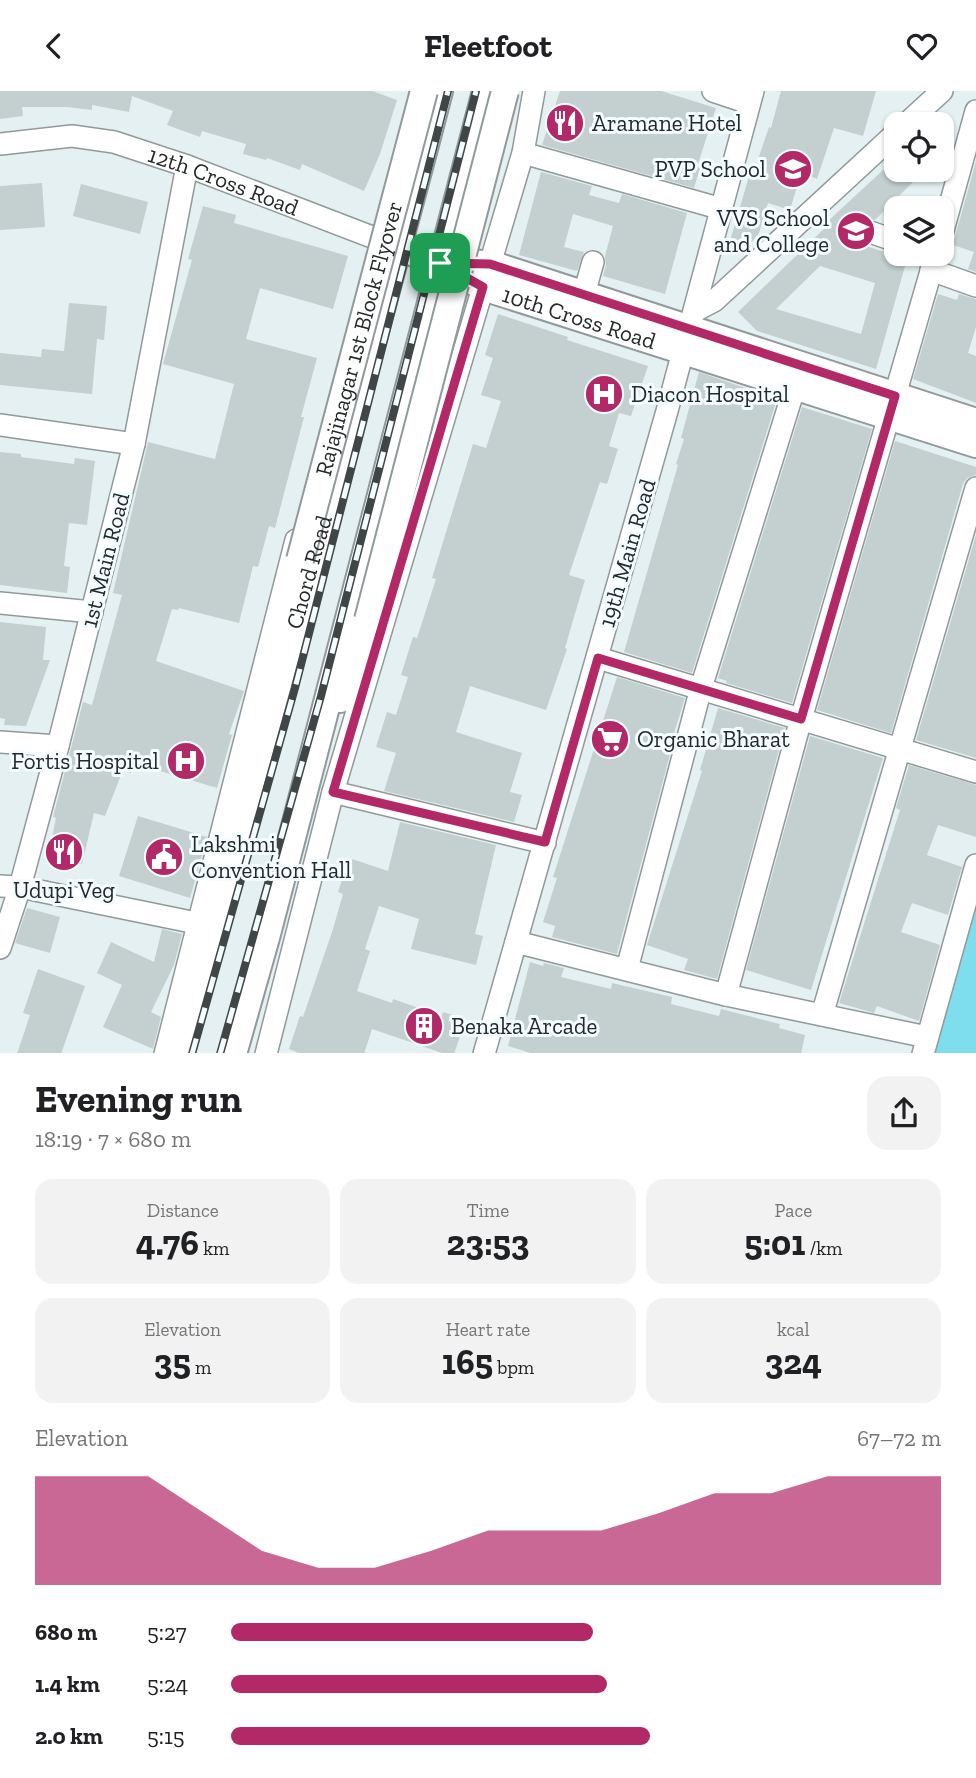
<!DOCTYPE html>
<meta charset="utf-8">
<style>
:root{--surface:#fff;--page:#f2f2f2;--text:#202124;--muted:#757577;--accent:#b32967}
body{margin:0;font-family:"Zilla Slab",serif;background:var(--page);color:var(--text);height:100vh;display:flex;flex-direction:column;font-size:26px;white-space:nowrap}
*{box-sizing:border-box;margin:0}
p{font-size:23px;color:var(--muted)}
.icon{flex:none;width:38px;height:38px;fill:none;stroke:currentColor;stroke-width:2;stroke-linecap:round;stroke-linejoin:round}
.map{position:relative;height:962px;overflow:hidden}
.side{display:flex;flex-direction:column;background:var(--surface);flex:1}
.side>*{flex:none}
.tools{position:absolute;left:884px;top:21px;display:grid;gap:14px}
.tools a{display:grid;place-items:center;width:70px;height:70px;border-radius:14px;background:var(--surface);box-shadow:0 2px 5px #0004;font-size:35px}
.pin{position:absolute;display:grid;place-items:center;width:60px;height:60px;color:#fff;margin:-30px;border-radius:14px;box-shadow:0 4px 10px #0006}
.round{display:grid;place-items:center;flex:none;width:74px;height:74px;border-radius:21px;background:var(--page)}
.summary{display:flex;align-items:center;justify-content:space-between;height:119px;padding:0 35px}
h1{font-size:38px;font-weight:700;line-height:52px}
.metrics{display:grid;grid-template-columns:repeat(3,1fr);gap:10px;height:119px;padding:7px 35px}
.metrics div{display:grid;align-content:center;border-radius:18px;background:var(--page);text-align:center}
.metrics b{font-size:35px;font-weight:700}
.metrics small{font-size:19px;font-weight:400}
.metrics p{font-size:19px}
.chart{height:196px;padding:14px 35px}
.chart p{display:flex;justify-content:space-between}
.chart svg{width:100%;height:126px;margin-top:7px;fill:var(--accent);opacity:.7}
ul{padding:0 35px;list-style:none;font-size:23px}
li{display:grid;grid-template-columns:112px 84px 1fr;align-items:center;height:52px}
li i{height:18px;border-radius:9px;background:var(--accent)}
header{display:flex;justify-content:space-between;align-items:center;height:91px;padding:0 35px;background:var(--surface);font-size:32px;font-weight:700}
.map>svg:first-child{display:block}
.green{fill:#7edeed}
.building{fill:#c4cfd0;fill-rule:evenodd}
.lines{fill:none;stroke-linecap:round;stroke-linejoin:round}
.minor-casing{stroke:#90999b;stroke-width:24}
.major-casing{stroke:#90999b;stroke-width:30}
.minor{stroke:#fff;stroke-width:21}
.major{stroke:#fff;stroke-width:26}
.rail-casing{stroke:#404545;stroke-width:8}
.rail{stroke:#f3fdff;stroke-width:5;stroke-dasharray:16;stroke-linecap:butt}
.major-bridge-casing{stroke:#90999b;stroke-width:30;stroke-linecap:butt}
.major-bridge{stroke:#fff;stroke-width:26}
.route-casing{stroke:#fff;stroke-width:14}
.route{stroke:#b32967;stroke-width:9}
.labels{text-anchor:middle;stroke-width:6;stroke-linejoin:round;paint-order:stroke}
.poi-label{font-size:23px;fill:#242828;stroke:#f3fdff;text-anchor:start}
.street-label{font-size:23px;fill:#242828;stroke:#f3fdff}
</style>
<header><svg class="icon" aria-label="back" viewBox="0 0 24 24"><path d="M15 5l-7 7 7 7"/></svg>Fleetfoot<svg class="icon" aria-label="heart" viewBox="0 0 24 24"><path d="M12 20l-8-8c-3-5 5-10 8-4 3-6 11-1 8 4z"/></svg></header>
<div class="map">
<svg width="976" height="963" viewBox="0 0 976 963">
<rect width="100%" height="100%" fill="#e5f0f2"/>
<!-- green -->
<polygon class="green" points="976,801 976,962 933,963"/>
<!-- building -->
<g class="building">
<polygon points="0,0 372,0 397,9 380,63 364,100 302,73 300,79 267,67 266,69 243,63 246,53 202,40 200,46 167,34 173,20 132,5 129,21 92,14 92,19 67,16 22,16 23,25 0,28"/>
<polygon points="560,0 661,0 716,17 697,76 700,77 694,97 542,54"/>
<polygon points="781,0 876,0 863,45 834,37 817,88 801,82 790,119 768,112 758,145 747,155 730,150 750,82 753,83 769,36 771,37"/>
<path d="M 896,67 L 896,79 L 925,79 L 875,129 L 868,128 L 861,132 L 857,137 L 858,146 L 853,151 L 907,168 L 876,278 L 757,240 L 738,221 L 830,132 L 827,131 ZM 820,175 L 875,192 L 861,243 L 776,218 Z"/>
<polygon points="976,70 976,181 968,178 974,161 950,153 955,146"/>
<polygon points="541,81 592,95 589,104 619,112 622,103 687,122 665,203 603,185 606,174 605,165 613,135 573,123 564,156 584,161 577,180 519,164"/>
<polygon points="42,92 45,136 0,139 0,95"/>
<polygon points="81,93 148,111 140,143 73,125"/>
<polygon points="203,115 236,124 234,132 348,165 333,218 260,197 246,248 317,267 301,326 304,326 275,437 269,435 258,476 253,475 239,532 179,517 178,519 172,518 156,570 244,600 229,643 232,644 217,697 133,672 131,682 123,679 105,725 94,722 82,773 48,766 56,727 53,726 83,611 92,614 122,504 113,502 148,351 215,368 234,293 163,273 192,169 188,168"/>
<polygon points="938,203 957,209 959,203 976,208 976,236 968,262 976,265 976,312 913,288"/>
<polygon points="69,212 107,215 104,249 97,248 92,303 0,294 0,262 41,266 42,258 64,260"/>
<polygon points="498,223 568,246 567,249 648,275 631,325 619,322 609,355 618,358 607,393 600,391 569,484 585,489 574,526 565,557 567,558 546,619 470,595 456,641 522,662 510,701 522,704 514,731 384,700 396,662 376,656 387,621 396,624 408,586 401,584 413,546 417,547 436,488 432,487 473,353 486,357 501,310 481,304 493,267 485,264"/>
<polygon points="699,281 777,308 692,582 624,561 678,374 676,373 684,348 681,347"/>
<polygon points="802,316 872,338 792,612 726,592 727,590 718,587"/>
<polygon points="895,350 976,376 976,384 967,387 963,393 891,642 817,619"/>
<polygon points="0,361 21,363 21,366 74,373 75,367 95,370 87,434 69,432 64,475 70,476 67,502 0,494"/>
<polygon points="976,444 976,667 916,649"/>
<polygon points="0,531 46,536 43,569 50,569 26,635 4,634 5,628 0,627"/>
<polygon points="617,586 685,607 671,652 673,652 617,863 552,846 555,835 543,831 557,787 553,786"/>
<polygon points="718,617 785,637 717,888 684,879 688,868 647,854 702,680 700,679"/>
<polygon points="810,645 883,667 811,899 746,879"/>
<polygon points="909,674 976,694 976,746 938,734 927,764 962,776 948,824 912,812 901,841 940,854 919,930 877,915 874,922 839,912 900,719 896,717"/>
<polygon points="138,725 207,746 190,807 119,785"/>
<polygon points="400,731 496,754 475,843 483,845 476,874 411,858 419,828 379,815 365,858 370,860 357,900 392,912 393,908 442,925 443,921 466,928 454,963 445,963 372,938 364,963 302,963 289,958 300,925 303,926 333,838 343,803 338,801 349,767 388,780"/>
<polygon points="27,817 60,826 50,862 15,852"/>
<polygon points="162,838 182,843 174,874 151,921 161,926 153,958 103,936 122,894 97,882 111,851 154,871"/>
<polygon points="530,871 543,875 544,872 564,877 561,886 611,898 612,892 672,906 671,913 719,925 721,918 780,933 779,937 805,944 801,963 534,963 508,955"/>
<polygon points="38,878 85,895 61,963 17,963 30,924 23,922"/>
</g>
<g class="lines">
<!-- minor casing -->
<g class="minor-casing">
<g id="minor">
<polyline points="713,0 749,12"/>
<polyline points="906,33 942,0"/>
<path id="s1" d="M 0,53 L 72,45 L 114,51 L 187,75 L 398,156"/>
<polyline points="523,62 722,118"/>
<polyline points="870,141 896,150"/>
<polyline points="942,143 976,20"/>
<polyline points="931,179 976,195"/>
<polyline points="584,203 593,171"/>
<polyline points="695,220 714,210 896,42"/>
<polyline points="0,334 134,353"/>
<polyline points="0,512 92,521"/>
<polyline points="598,567 976,681"/>
<polyline points="0,651 58,655"/>
<polyline points="333,701 545,752"/>
<polyline points="0,795 20,796 211,835"/>
<polyline points="516,851 726,904 927,946"/>
<polyline points="0,857 20,796 58,655 134,353 187,75"/>
<polyline points="627,878 701,597 795,295"/>
<polyline points="726,904 801,628 936,163"/>
<polyline points="822,924 976,397"/>
<polyline points="165,963 296,449"/>
<polyline points="266,963 333,701 523,62 534,0"/>
<polyline points="484,963 667,320 753,0"/>
<polyline points="923,963 976,774"/>
</g>
</g>
<!-- major casing -->
<g class="major-casing">
<g id="major">
<path id="s2" d="M 399,156 L 440,172 L 483,196 L 976,353"/>
<polyline points="443,172 490,173 976,331"/>
<polyline points="340,608 352,585 368,529"/>
<path id="s3" d="M 180,963 C 261,640 356,322 439,0"/>
<polyline points="233,963 267,843 486,0"/>
</g>
</g>
<!-- minor -->
<use href="#minor" class="minor"/>
<!-- major -->
<use href="#major" class="major"/>
<!-- rail casing -->
<g class="rail-casing">
<g id="rail">
<polyline points="192,963 295,597 448,0"/>
<polyline points="220,963 321,605 476,0"/>
</g>
</g>
<!-- rail -->
<use href="#rail" class="rail"/>
<!-- major-bridge casing -->
<g class="major-bridge-casing">
<g id="major-bridge">
<path id="s4" d="M 300,469 L 424,0"/>
<polyline points="368,529 505,0"/>
</g>
</g>
<!-- major-bridge -->
<use href="#major-bridge" class="major-bridge"/>
</g>
<g class="lines">
<!-- route casing -->
<g class="route-casing">
<polygon id="route" points="440,172 490,173 895,305 801,628 598,567 545,751 333,701 483,196"/>
</g>
<!-- route -->
<use href="#route" class="route"/>
</g>
<!-- icons -->
<defs>
<g id="restaurant-disc" transform="scale(2.0125)"><circle r="9.5" fill="#b32967" stroke="#f3fdff"/><path d="M-5-6h1v4h1v-4h1v4h1v-4h1v5L-1.5 .5V6h-2V.5L-5-1ZM5-6V6H3V1.5H1.5Q1.5-4 5-6Z" fill="#fff"/></g>
<g id="school-disc" transform="scale(2.0125)"><circle r="9.5" fill="#b32967" stroke="#f3fdff"/><path d="M0-5L7-2L0 1L-7-2ZM-4 1L0 2.5L4 1V4Q0 6-4 4Z" fill="#fff"/></g>
<g id="hospital-disc" transform="scale(2.0125)"><circle r="9.5" fill="#b32967" stroke="#f3fdff"/><path d="M-5-5h3v3.5h4V-5h3V5h-3V1.5h-4V5h-3Z" fill="#fff"/></g>
<g id="supermarket-disc" transform="scale(2.0125)"><circle r="9.5" fill="#b32967" stroke="#f3fdff"/><path d="M-6-5.5h2.5l.6 2H6L4.5 2H-2.5L-4.4-4H-6ZM-1.5 3.2a1.3 1.3 0 1 0 .1 0ZM3 3.2a1.3 1.3 0 1 0 .1 0Z" fill="#fff"/></g>
<g id="civic-disc" transform="scale(2.0125)"><circle r="9.5" fill="#b32967" stroke="#f3fdff"/><path d="M-.6-6.5H3V-4.5H.6V-3L4-1V1h2V6H-6V1h2V-1L-.6-3ZM-1.2 2.5V6h2.4V2.5Z" fill="#fff"/></g>
<g id="building-disc" transform="scale(2.0125)"><circle r="9.5" fill="#b32967" stroke="#f3fdff"/><path d="M-4-6H4V6H1V3H-1V6H-4ZM-2.5-4.3h1.7v1.8h-1.7ZM.8-4.3h1.7v1.8H.8ZM-2.5-1h1.7V.8h-1.7ZM.8-1h1.7V.8H.8Z" fill="#fff"/></g>
</defs>
<g fill-rule="evenodd">
<use href="#restaurant-disc" x="565" y="32"/>
<use href="#school-disc" x="793" y="78"/>
<use href="#school-disc" x="856" y="140"/>
<use href="#hospital-disc" x="604" y="303"/>
<use href="#supermarket-disc" x="610" y="648"/>
<use href="#hospital-disc" x="186" y="670"/>
<use href="#restaurant-disc" x="64" y="761"/>
<use href="#civic-disc" x="164" y="766"/>
<use href="#building-disc" x="424" y="935"/>
</g>
<g class="labels">
<!-- poi labels -->
<g class="poi-label">
<text x="592" y="40">Aramane Hotel</text>
<text x="766" y="86" text-anchor="end">PVP School</text>
<text x="829" y="135" text-anchor="end">VVS School<tspan x="829" dy="26">and College</tspan></text>
<text x="631" y="311">Diacon Hospital</text>
<text x="637" y="656">Organic Bharat</text>
<text x="159" y="678" text-anchor="end">Fortis Hospital</text>
<text x="191" y="761">Lakshmi<tspan x="191" dy="26">Convention Hall</tspan></text>
<text x="64" y="807" text-anchor="middle">Udupi Veg</text>
<text x="451" y="943">Benaka Arcade</text>
</g>
<!-- street labels -->
<g class="street-label">
<text dy="8" stroke="none"><textPath href="#s1" startOffset="231">12th Cross Road</textPath></text>
<text dy="8" stroke="none"><textPath href="#s2" startOffset="194">10th Cross Road</textPath></text>
<text dy="8" stroke="none"><textPath href="#s4" startOffset="229">Rajajinagar 1st Block Flyover</textPath></text>
<text transform="translate(627 462) rotate(-74)" y="8">19th Main Road</text>
<text transform="translate(105 469) rotate(-76)" y="8">1st Main Road</text>
<text dy="8" stroke="none"><textPath href="#s3" startOffset="499">Chord Road</textPath></text>
</g>
</g>
</svg>
<div class="tools">
<a><svg class="icon" aria-label="locate" viewBox="0 0 24 24"><circle cx="12" cy="12" r="6"/><path d="M12 2v4M12 18v4M2 12h4M18 12h4"/></svg></a>
<a><svg class="icon" aria-label="layers" viewBox="0 0 24 24"><path d="M12 4l9 5-9 5-9-5zM3 14l9 5 9-5"/></svg></a>
</div>
<div class="pin" style="left:440px;top:172px;background:#1e9e55"><svg class="icon" aria-label="arrive" viewBox="0 0 24 24"><path d="M6 21V4h12l-3 4 3 4H6"/></svg></div>
</div>
<section class="side">
<div class="summary"><div><h1>Evening run</h1><p>18:19 · 7 × 680 m</p></div><a class="round"><svg class="icon" aria-label="share" viewBox="0 0 24 24"><path d="M12 15V3M7 8l5-5 5 5M5 13v7h14v-7"/></svg></a></div>
<div class="metrics">
<div><p>Distance</p><b>4.76<small> km</small></b></div>
<div><p>Time</p><b>23:53</b></div>
<div><p>Pace</p><b>5:01<small> /km</small></b></div>
</div>
<div class="metrics">
<div><p>Elevation</p><b>35<small> m</small></b></div>
<div><p>Heart rate</p><b>165<small> bpm</small></b></div>
<div><p>kcal</p><b>324</b></div>
</div>
<div class="chart"><p><span>Elevation</span>67–72 m</p>
<svg viewBox="0 0 160 44" preserveAspectRatio="none"><path d="M0 44V6L10 6L20 6L30 19L40 32L50 38L60 38L70 32L80 25L90 25L100 25L110 19L120 12L130 12L140 6L150 6L160 6V44z"/></svg>
</div>
<ul>
<li><b>680 m</b>5:27<i style="width:51%"></i></li>
<li><b>1.4 km</b>5:24<i style="width:53%"></i></li>
<li><b>2.0 km</b>5:15<i style="width:59%"></i></li>
</ul>
</section>
